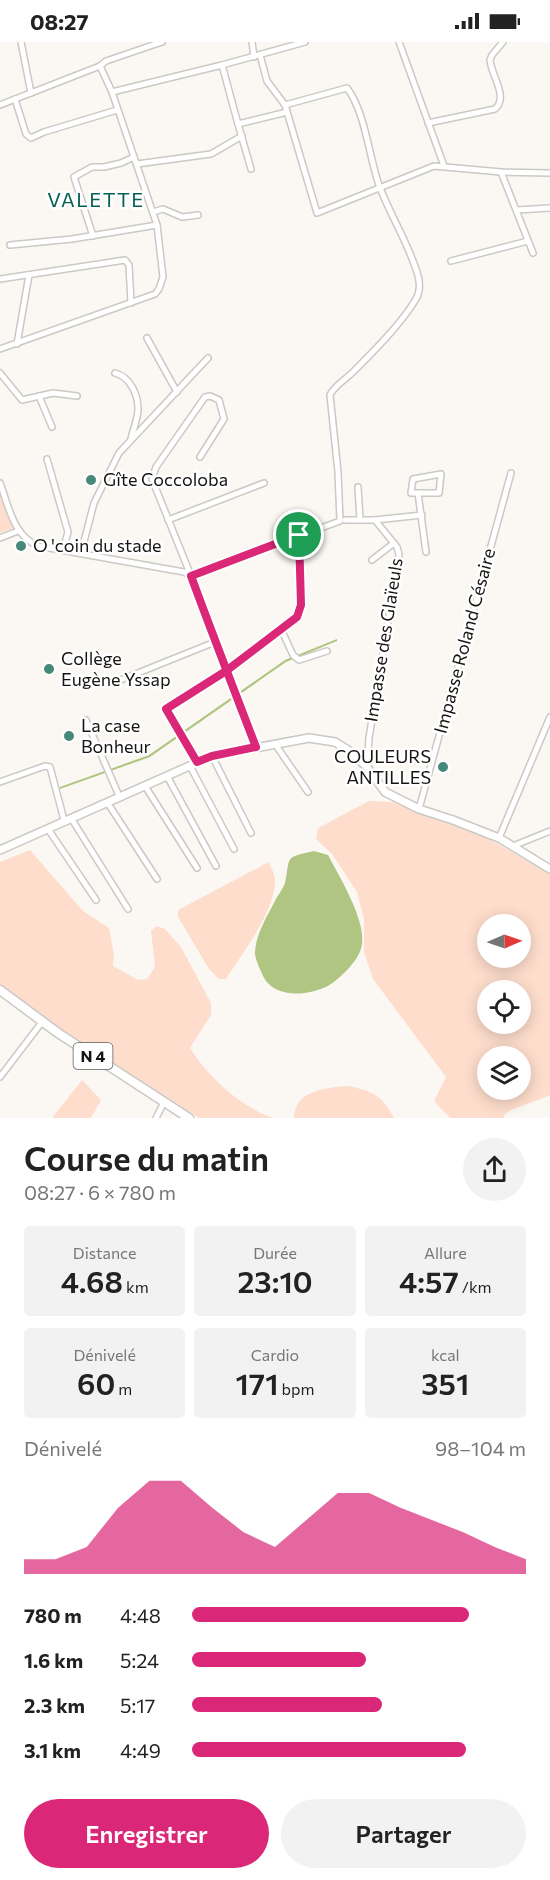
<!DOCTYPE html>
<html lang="fr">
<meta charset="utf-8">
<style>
:root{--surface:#fff;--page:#f2f2f2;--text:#222;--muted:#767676;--accent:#db2777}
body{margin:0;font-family:Commissioner,sans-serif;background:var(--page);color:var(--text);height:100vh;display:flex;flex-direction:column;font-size:22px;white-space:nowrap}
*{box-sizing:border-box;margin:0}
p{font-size:20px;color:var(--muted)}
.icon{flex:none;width:33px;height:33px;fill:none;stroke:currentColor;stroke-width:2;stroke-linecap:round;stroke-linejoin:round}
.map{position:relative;height:1076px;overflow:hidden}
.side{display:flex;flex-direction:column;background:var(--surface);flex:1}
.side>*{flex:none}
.needle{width:39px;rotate:88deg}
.fabs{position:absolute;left:477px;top:872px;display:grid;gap:12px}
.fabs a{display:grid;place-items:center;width:54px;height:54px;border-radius:50%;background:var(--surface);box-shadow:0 3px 15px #0003;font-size:30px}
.pin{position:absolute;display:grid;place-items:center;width:51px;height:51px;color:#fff;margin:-26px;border:3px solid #fff;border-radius:50%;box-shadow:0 2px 6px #0007}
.round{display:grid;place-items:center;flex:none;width:63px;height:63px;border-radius:32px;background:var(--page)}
.summary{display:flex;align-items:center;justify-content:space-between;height:102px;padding:0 24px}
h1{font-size:33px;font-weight:600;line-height:45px}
.figures{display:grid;grid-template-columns:repeat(3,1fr);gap:9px;height:102px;padding:6px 24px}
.figures div{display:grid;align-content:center;border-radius:6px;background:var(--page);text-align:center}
.figures b{font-size:30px;font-weight:600}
.figures small{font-size:16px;font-weight:400}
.figures p{font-size:16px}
.chart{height:168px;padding:12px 24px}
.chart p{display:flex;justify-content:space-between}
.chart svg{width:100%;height:108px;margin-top:6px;fill:var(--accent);opacity:.7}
.action{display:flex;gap:12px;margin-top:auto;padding:12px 24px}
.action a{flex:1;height:69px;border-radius:36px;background:var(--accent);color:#fff;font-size:24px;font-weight:600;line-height:69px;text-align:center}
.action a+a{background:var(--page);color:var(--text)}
ul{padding:0 24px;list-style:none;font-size:20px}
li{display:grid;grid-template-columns:96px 72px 1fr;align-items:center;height:45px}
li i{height:15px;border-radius:8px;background:var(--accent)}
.status{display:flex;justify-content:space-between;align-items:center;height:42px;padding:0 30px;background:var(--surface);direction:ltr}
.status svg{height:16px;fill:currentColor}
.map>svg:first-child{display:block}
.green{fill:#feddcc;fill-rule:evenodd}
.water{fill:#b1c583}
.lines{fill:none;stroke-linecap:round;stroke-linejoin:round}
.minor-casing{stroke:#cbc9c5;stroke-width:8}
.tertiary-casing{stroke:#cbc9c5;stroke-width:10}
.primary-casing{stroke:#cbc9c5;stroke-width:11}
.minor{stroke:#fff;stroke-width:5}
.tertiary{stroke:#fff;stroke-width:7}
.primary{stroke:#fff;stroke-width:8}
.route-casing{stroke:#fff;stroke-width:12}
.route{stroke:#db2777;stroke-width:8}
.poi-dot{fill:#46887a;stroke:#fff;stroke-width:2}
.labels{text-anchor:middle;stroke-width:5;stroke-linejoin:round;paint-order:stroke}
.shield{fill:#fff;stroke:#5c5b5a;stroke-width:1.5}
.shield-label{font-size:16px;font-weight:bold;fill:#161513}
.poi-label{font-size:18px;fill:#161513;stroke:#fff;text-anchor:start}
.street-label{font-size:18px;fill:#161513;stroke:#fff}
.neighbourhood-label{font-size:20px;letter-spacing:1.5px;fill:#056153;stroke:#fff}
</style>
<div class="status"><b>08:27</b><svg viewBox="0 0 49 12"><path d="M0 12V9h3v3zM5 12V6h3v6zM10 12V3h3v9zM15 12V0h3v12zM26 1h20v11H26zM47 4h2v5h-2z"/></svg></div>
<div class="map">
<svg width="550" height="1076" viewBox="0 0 550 1076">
<rect width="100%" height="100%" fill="#fbf8f4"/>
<!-- green -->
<g class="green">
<polygon points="0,451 13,486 0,491"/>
<path d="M 369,759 L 392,760 L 489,797 L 550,832 L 550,1053 C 539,1059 510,1066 504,1073 L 504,1076 L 450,1076 L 434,1059 L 446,1035 L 373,937 L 364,910 L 364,877 L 357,850 L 332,812 L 316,797 L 318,786 ZM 488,882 L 520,882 L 520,915 L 488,915 ZM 488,948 L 520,948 L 520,981 L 488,981 ZM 488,1014 L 520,1014 L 520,1047 L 488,1047 Z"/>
<path d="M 30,808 L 83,869 L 109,886 L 114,913 L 113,924 L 138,938 L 147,937 L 155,925 L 151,889 L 157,884 L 165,887 L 181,905 L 211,961 L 211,973 L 190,1006 C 208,1035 241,1065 273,1076 L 199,1076 L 43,977 L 0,943 L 0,820 Z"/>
<path d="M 269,820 C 271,826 275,832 275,838 C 276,868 242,912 226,937 L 219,937 L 209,927 L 178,875 L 178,868 Z"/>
<polygon points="82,1038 101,1058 91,1076 52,1076"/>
<path d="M 349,1044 C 375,1050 381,1053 394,1076 L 294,1076 C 294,1048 328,1045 349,1044 Z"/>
</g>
<!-- water -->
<g class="water">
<polygon points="337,597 337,599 286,620 150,715 60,747 60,745 149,713 285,618"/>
<path d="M 314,809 L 328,813 C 339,834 366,878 362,902 C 361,911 355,919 349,926 C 343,932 336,939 328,944 C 308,954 274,957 263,934 C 260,927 256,919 255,912 C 255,894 266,876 274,861 C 277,854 283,847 285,841 C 291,814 283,816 314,809 Z"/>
</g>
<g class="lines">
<!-- minor casing -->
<g class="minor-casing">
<g id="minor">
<polyline points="21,0 31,51"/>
<polyline points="252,0 254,15"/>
<polyline points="399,0 444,124"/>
<polyline points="260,13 267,39 285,63 317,171 434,124 501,130 550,131"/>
<polyline points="222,23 238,82 287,70"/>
<polyline points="112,50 222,23 305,0"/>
<polyline points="15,57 26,92 31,96 44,90 117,68"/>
<polyline points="0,63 100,24 106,19 162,0"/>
<path d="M 428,81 L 495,67 C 509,55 491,33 490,18 L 492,13 L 503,0"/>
<polyline points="238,82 251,127"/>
<polyline points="137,122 211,112 242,94"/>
<polyline points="501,130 533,211"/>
<polyline points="517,168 550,166"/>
<polyline points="153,170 163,167 182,175 198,173"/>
<polyline points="93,194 74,135 92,125 104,125 121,121 134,115"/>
<polyline points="10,203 72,197 157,183"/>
<polyline points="451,219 528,199"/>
<polyline points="0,237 125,218 129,223 131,261"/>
<polyline points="147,296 177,350"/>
<polyline points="17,302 29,233"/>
<polyline points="0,307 155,252 159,247 163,235 157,183 112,50 100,24"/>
<polyline points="0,331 22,358 53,351 77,354"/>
<path d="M 115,331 C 130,335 138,352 138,367 C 138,377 133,387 131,397"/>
<polyline points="39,354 52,385"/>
<polyline points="200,415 224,377 219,358 210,354 205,355 156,425 152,437 191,534 256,705"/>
<polyline points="47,417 68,490 63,508"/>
<polygon points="441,432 439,451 411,451 413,437"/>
<path d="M 0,441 C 9,465 13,493 38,504 L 184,530 L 189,533"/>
<polyline points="358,445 360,478"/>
<polyline points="418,451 426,510"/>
<polyline points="168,478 264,441"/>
<polyline points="345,478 375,478 422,473"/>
<polyline points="0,496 18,489"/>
<polyline points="81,511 94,461 119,411 208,316"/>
<polyline points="372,518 394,501"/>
<path d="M 191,534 L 340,479 L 338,430 L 330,353 C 334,344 346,337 353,330 C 373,310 402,281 416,257 C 424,243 416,227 411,214 C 402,191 389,169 380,146 C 369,117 366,71 347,46 L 285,63"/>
<polyline points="281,587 293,613 299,618 327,609"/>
<polyline points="113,641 215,600"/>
<polyline points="86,678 120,756"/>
<polyline points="275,702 308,750"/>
<polyline points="212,714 251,791"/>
<polyline points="197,720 166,667 226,629 297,575 301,563 299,493"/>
<polyline points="190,724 234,807"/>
<polyline points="367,725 369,696 399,512 397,505 375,478"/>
<polyline points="167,734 216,824"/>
<polyline points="0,740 45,724 50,725 64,778"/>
<polyline points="145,744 197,826"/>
<polyline points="107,760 157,837"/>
<polyline points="419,767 511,431"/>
<polyline points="71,776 128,867"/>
<polyline points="48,787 96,858"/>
<polyline points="499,796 550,675"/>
<polyline points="513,804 550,789"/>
<polyline points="0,1035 42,980"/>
<polyline points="156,1076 164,1060"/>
</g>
</g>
<!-- tertiary casing -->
<g class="tertiary-casing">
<polyline id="tertiary" points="0,808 212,714 309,696 335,700 348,708 367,725 385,750 419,767 453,778 499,796 550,827"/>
</g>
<!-- primary casing -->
<g class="primary-casing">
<polyline id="primary" points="0,948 58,991 189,1076"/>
</g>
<!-- minor -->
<use href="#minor" class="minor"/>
<!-- tertiary -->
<use href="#tertiary" class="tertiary"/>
<!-- primary -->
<use href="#primary" class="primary"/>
</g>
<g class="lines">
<!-- route casing -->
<g class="route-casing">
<path id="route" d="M 299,493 L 301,563 L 297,575 L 226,629 L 166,667 L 197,720 L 212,714 L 256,705 C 234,648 212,591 191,534 L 299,493"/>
</g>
<!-- route -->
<use href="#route" class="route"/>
</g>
<!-- markers -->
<g class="poi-dot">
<circle cx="91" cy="438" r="6"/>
<circle cx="21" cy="504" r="6"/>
<circle cx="49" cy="627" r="6"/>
<circle cx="69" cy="694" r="6"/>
<circle cx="443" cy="725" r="6"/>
</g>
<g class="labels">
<!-- shield labels -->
<rect class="shield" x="73.5" y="1001" width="39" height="26" rx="4.5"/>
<g class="shield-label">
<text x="93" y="1020">N 4</text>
</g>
<!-- poi labels -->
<g class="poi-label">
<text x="103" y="444">Gîte Coccoloba</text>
<text x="33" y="510">O 'coin du stade</text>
<text x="61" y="623">Collège<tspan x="61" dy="21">Eugène Yssap</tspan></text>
<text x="81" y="690">La case<tspan x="81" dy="21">Bonheur</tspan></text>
<text x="431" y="721" text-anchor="end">COULEURS<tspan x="431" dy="21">ANTILLES</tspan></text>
</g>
<!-- street labels -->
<g class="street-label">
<text transform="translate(384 598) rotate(-81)" y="6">Impasse des Glaïeuls</text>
<text transform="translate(465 599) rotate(-75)" y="6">Impasse Roland Césaire</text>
</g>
<!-- neighbourhood labels -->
<g class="neighbourhood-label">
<text x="96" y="165">VALETTE</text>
</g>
</g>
</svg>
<div class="fabs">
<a><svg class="needle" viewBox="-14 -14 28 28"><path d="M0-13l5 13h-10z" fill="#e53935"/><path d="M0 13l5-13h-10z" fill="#767676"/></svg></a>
<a><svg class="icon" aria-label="locate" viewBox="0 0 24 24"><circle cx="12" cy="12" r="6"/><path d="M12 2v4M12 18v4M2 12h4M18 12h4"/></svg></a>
<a><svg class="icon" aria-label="layers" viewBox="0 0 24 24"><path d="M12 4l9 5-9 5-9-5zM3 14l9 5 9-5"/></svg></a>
</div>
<div class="pin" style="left:299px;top:493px;background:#1e9e55"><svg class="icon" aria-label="arrive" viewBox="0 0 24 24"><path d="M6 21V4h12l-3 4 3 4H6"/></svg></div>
</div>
<section class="side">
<div class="summary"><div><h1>Course du matin</h1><p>08:27 · 6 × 780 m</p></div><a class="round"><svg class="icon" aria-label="share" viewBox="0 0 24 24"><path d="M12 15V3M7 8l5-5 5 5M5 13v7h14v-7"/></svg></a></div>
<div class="figures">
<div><p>Distance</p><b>4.68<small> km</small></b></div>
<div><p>Durée</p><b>23:10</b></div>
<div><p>Allure</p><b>4:57<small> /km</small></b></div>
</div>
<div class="figures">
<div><p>Dénivelé</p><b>60<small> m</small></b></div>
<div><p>Cardio</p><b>171<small> bpm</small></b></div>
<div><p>kcal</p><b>351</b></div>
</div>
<div class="chart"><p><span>Dénivelé</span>98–104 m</p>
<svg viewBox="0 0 160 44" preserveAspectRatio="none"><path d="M0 44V38L10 38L20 33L30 17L40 6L50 6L60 17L70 27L80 33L90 22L100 11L110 11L120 17L130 22L140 27L150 33L160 38V44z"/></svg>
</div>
<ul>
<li><b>780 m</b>4:48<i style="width:83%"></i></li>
<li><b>1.6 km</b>5:24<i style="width:52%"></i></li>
<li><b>2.3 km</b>5:17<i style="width:57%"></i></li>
<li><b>3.1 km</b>4:49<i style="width:82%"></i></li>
</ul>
<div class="action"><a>Enregistrer</a><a>Partager</a></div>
</section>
